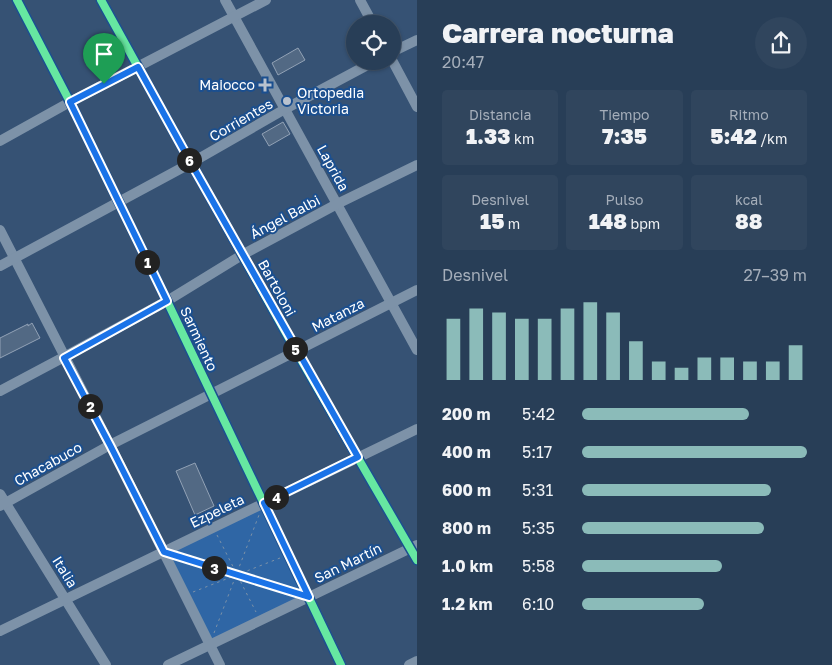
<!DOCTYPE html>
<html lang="es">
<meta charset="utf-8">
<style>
:root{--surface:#283e57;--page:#30455d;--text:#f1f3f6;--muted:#a5aeba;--line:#44576d;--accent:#8bbbb9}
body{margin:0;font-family:"Golos Text",sans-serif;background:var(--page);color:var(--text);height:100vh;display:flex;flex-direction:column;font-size:19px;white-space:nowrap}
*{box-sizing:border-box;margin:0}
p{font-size:16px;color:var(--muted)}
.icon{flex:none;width:28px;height:28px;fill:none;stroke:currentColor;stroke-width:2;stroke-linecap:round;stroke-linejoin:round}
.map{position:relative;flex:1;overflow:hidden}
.details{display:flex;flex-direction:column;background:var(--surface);width:415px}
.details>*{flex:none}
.tools{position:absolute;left:346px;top:15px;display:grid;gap:10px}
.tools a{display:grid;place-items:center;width:55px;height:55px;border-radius:50%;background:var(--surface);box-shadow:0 1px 4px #0004,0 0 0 1px var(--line);font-size:25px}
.pin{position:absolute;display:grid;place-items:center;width:42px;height:42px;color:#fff;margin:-51px -21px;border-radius:50% 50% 50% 0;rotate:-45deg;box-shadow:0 0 5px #0007}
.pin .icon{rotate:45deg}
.km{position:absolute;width:25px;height:25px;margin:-12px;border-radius:50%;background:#222;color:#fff;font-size:14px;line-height:25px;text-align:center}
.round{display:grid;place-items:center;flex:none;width:52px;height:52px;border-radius:26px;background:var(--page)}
.overview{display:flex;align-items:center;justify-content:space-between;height:85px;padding:0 25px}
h1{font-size:28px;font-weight:800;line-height:38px}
.figures{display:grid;grid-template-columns:repeat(3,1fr);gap:8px;height:85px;padding:5px 25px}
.figures div{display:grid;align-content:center;border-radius:5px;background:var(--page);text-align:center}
.figures b{font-size:21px;font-weight:800}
.figures small{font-size:14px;font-weight:400}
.figures p{font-size:14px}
.chart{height:140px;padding:10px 25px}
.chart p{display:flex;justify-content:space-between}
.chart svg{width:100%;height:90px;margin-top:5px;stroke:var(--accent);stroke-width:6}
ul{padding:0 25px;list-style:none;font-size:16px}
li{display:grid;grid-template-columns:80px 60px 1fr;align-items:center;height:38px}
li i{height:12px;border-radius:6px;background:var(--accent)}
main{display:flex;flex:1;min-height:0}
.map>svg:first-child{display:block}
.green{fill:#2f66a5}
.building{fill:#526984;stroke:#92a2b6}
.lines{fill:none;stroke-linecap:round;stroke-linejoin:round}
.path{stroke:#7d92a8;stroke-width:1;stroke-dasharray:2.5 4;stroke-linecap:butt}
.minor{stroke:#7d92a8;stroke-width:10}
.cycleway-casing{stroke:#1b4f8f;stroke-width:11}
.cycleway{stroke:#66e7a1;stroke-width:8}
.route-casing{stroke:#fff;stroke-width:10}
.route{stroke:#1a73e8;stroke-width:6}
.poi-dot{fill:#b9c2ce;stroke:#1b4f8f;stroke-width:2}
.labels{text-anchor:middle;stroke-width:4;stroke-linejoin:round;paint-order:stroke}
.poi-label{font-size:14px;fill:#fff;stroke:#1b4f8f;text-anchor:end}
.street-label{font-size:14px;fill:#fff;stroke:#1b4f8f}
</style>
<main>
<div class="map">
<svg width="417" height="665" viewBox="0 0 417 665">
<rect width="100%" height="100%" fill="#365274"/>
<!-- green -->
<polygon class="green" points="264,503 309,597 210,645 164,552"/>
<!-- building -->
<g class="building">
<polygon points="298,48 305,60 278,75 272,63"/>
<polygon points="283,122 290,134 269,146 262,134"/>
<polygon points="32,323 40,338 0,358 0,338 28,324 28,326"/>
<polygon points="195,463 214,506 195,515 176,471"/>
</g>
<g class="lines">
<!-- path -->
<g class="path">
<polyline points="217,535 256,612"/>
<polyline points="176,556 296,593"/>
<polyline points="193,592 280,558"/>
<polyline points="214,633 259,515"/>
</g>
<!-- minor -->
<g class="minor">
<polyline points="17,0 70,102 167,301 341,665"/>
<polyline points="101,0 191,163 296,351 417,560"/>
<polyline points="225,0 417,350"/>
<polyline points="360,0 373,24"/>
<polyline points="392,52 417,40"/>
<polyline points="392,60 417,107"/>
<polyline points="0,141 70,102 266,0"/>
<polyline points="0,230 110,445 220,665"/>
<polyline points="0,266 191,163 285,109 375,61"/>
<polyline points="0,391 64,357 167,301 242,255 337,204 417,165"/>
<polyline points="0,494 106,665"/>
<polyline points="0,506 110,445 417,290"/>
<polyline points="0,631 417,429"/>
<polyline points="168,665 417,545"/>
<polyline points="409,665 417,661"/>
</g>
<!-- cycleway casing -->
<g class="cycleway-casing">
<g id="cycleway">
<polyline points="17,0 70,102 167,301 341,665"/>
<polyline points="101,0 191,163 296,351 417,560"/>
</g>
</g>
<!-- cycleway -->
<use href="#cycleway" class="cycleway"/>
</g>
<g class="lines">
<!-- route casing -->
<g class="route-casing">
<polygon id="route" points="138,67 191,163 358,457 264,503 309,597 164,552 110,445 64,358 167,301 70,102"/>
</g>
<!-- route -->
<use href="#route" class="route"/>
</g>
<!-- markers -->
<g class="poi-dot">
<path d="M262.5 77.5h5v5h5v5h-5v5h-5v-5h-5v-5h5z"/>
<circle cx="287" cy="101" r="5"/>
</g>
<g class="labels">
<!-- poi labels -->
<g class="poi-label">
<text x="255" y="90">Maiocco</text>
<text x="297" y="98" text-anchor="start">Ortopedia<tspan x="297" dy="16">Victoria</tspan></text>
</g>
<!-- street labels -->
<g class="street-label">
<text transform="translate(241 120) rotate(-30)" y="5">Corrientes</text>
<text transform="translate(333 168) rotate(61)" y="5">Laprida</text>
<text transform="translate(285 217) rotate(-28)" y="5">Ángel Balbi</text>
<text transform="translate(277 288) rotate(61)" y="5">Bartoloni</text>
<text transform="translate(338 315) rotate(-27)" y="5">Matanza</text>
<text transform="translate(199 339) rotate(65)" y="5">Sarmiento</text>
<text transform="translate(48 464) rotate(-29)" y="5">Chacabuco</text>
<text transform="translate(217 511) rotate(-26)" y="5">Ezpeleta</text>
<text transform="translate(348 563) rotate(-26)" y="5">San Martín</text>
<text transform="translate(65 572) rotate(58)" y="5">Italia</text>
</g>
</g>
</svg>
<div class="tools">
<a><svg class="icon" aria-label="locate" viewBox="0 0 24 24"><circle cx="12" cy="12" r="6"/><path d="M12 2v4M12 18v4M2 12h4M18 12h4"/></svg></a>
</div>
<div class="pin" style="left:104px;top:84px;background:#1e9e55"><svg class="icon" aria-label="arrive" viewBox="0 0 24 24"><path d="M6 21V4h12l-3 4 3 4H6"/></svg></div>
<b class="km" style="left:147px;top:262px">1</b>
<b class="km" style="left:90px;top:406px">2</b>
<b class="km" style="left:214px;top:568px">3</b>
<b class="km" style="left:276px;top:497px">4</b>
<b class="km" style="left:295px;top:349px">5</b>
<b class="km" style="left:189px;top:160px">6</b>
</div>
<section class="details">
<div class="overview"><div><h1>Carrera nocturna</h1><p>20:47</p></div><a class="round"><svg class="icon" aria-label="share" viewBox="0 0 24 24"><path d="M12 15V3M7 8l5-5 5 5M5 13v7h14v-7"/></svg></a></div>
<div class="figures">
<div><p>Distancia</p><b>1.33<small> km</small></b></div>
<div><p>Tiempo</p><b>7:35</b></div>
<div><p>Ritmo</p><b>5:42<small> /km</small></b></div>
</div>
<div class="figures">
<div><p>Desnivel</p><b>15<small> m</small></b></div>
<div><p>Pulso</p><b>148<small> bpm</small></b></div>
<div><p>kcal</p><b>88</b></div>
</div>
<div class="chart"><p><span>Desnivel</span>27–39 m</p>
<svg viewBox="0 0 160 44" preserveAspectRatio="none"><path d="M5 44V14M15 44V9M25 44V11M35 44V14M45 44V14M55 44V9M65 44V6M75 44V11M85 44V25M95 44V35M105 44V38M115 44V33M125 44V33M135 44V35M145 44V35M155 44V27"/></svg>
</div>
<ul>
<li><b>200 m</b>5:42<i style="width:74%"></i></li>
<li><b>400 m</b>5:17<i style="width:100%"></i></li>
<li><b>600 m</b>5:31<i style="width:84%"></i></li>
<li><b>800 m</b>5:35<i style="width:81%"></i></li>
<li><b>1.0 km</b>5:58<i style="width:62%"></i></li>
<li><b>1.2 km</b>6:10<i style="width:54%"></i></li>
</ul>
</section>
</main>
